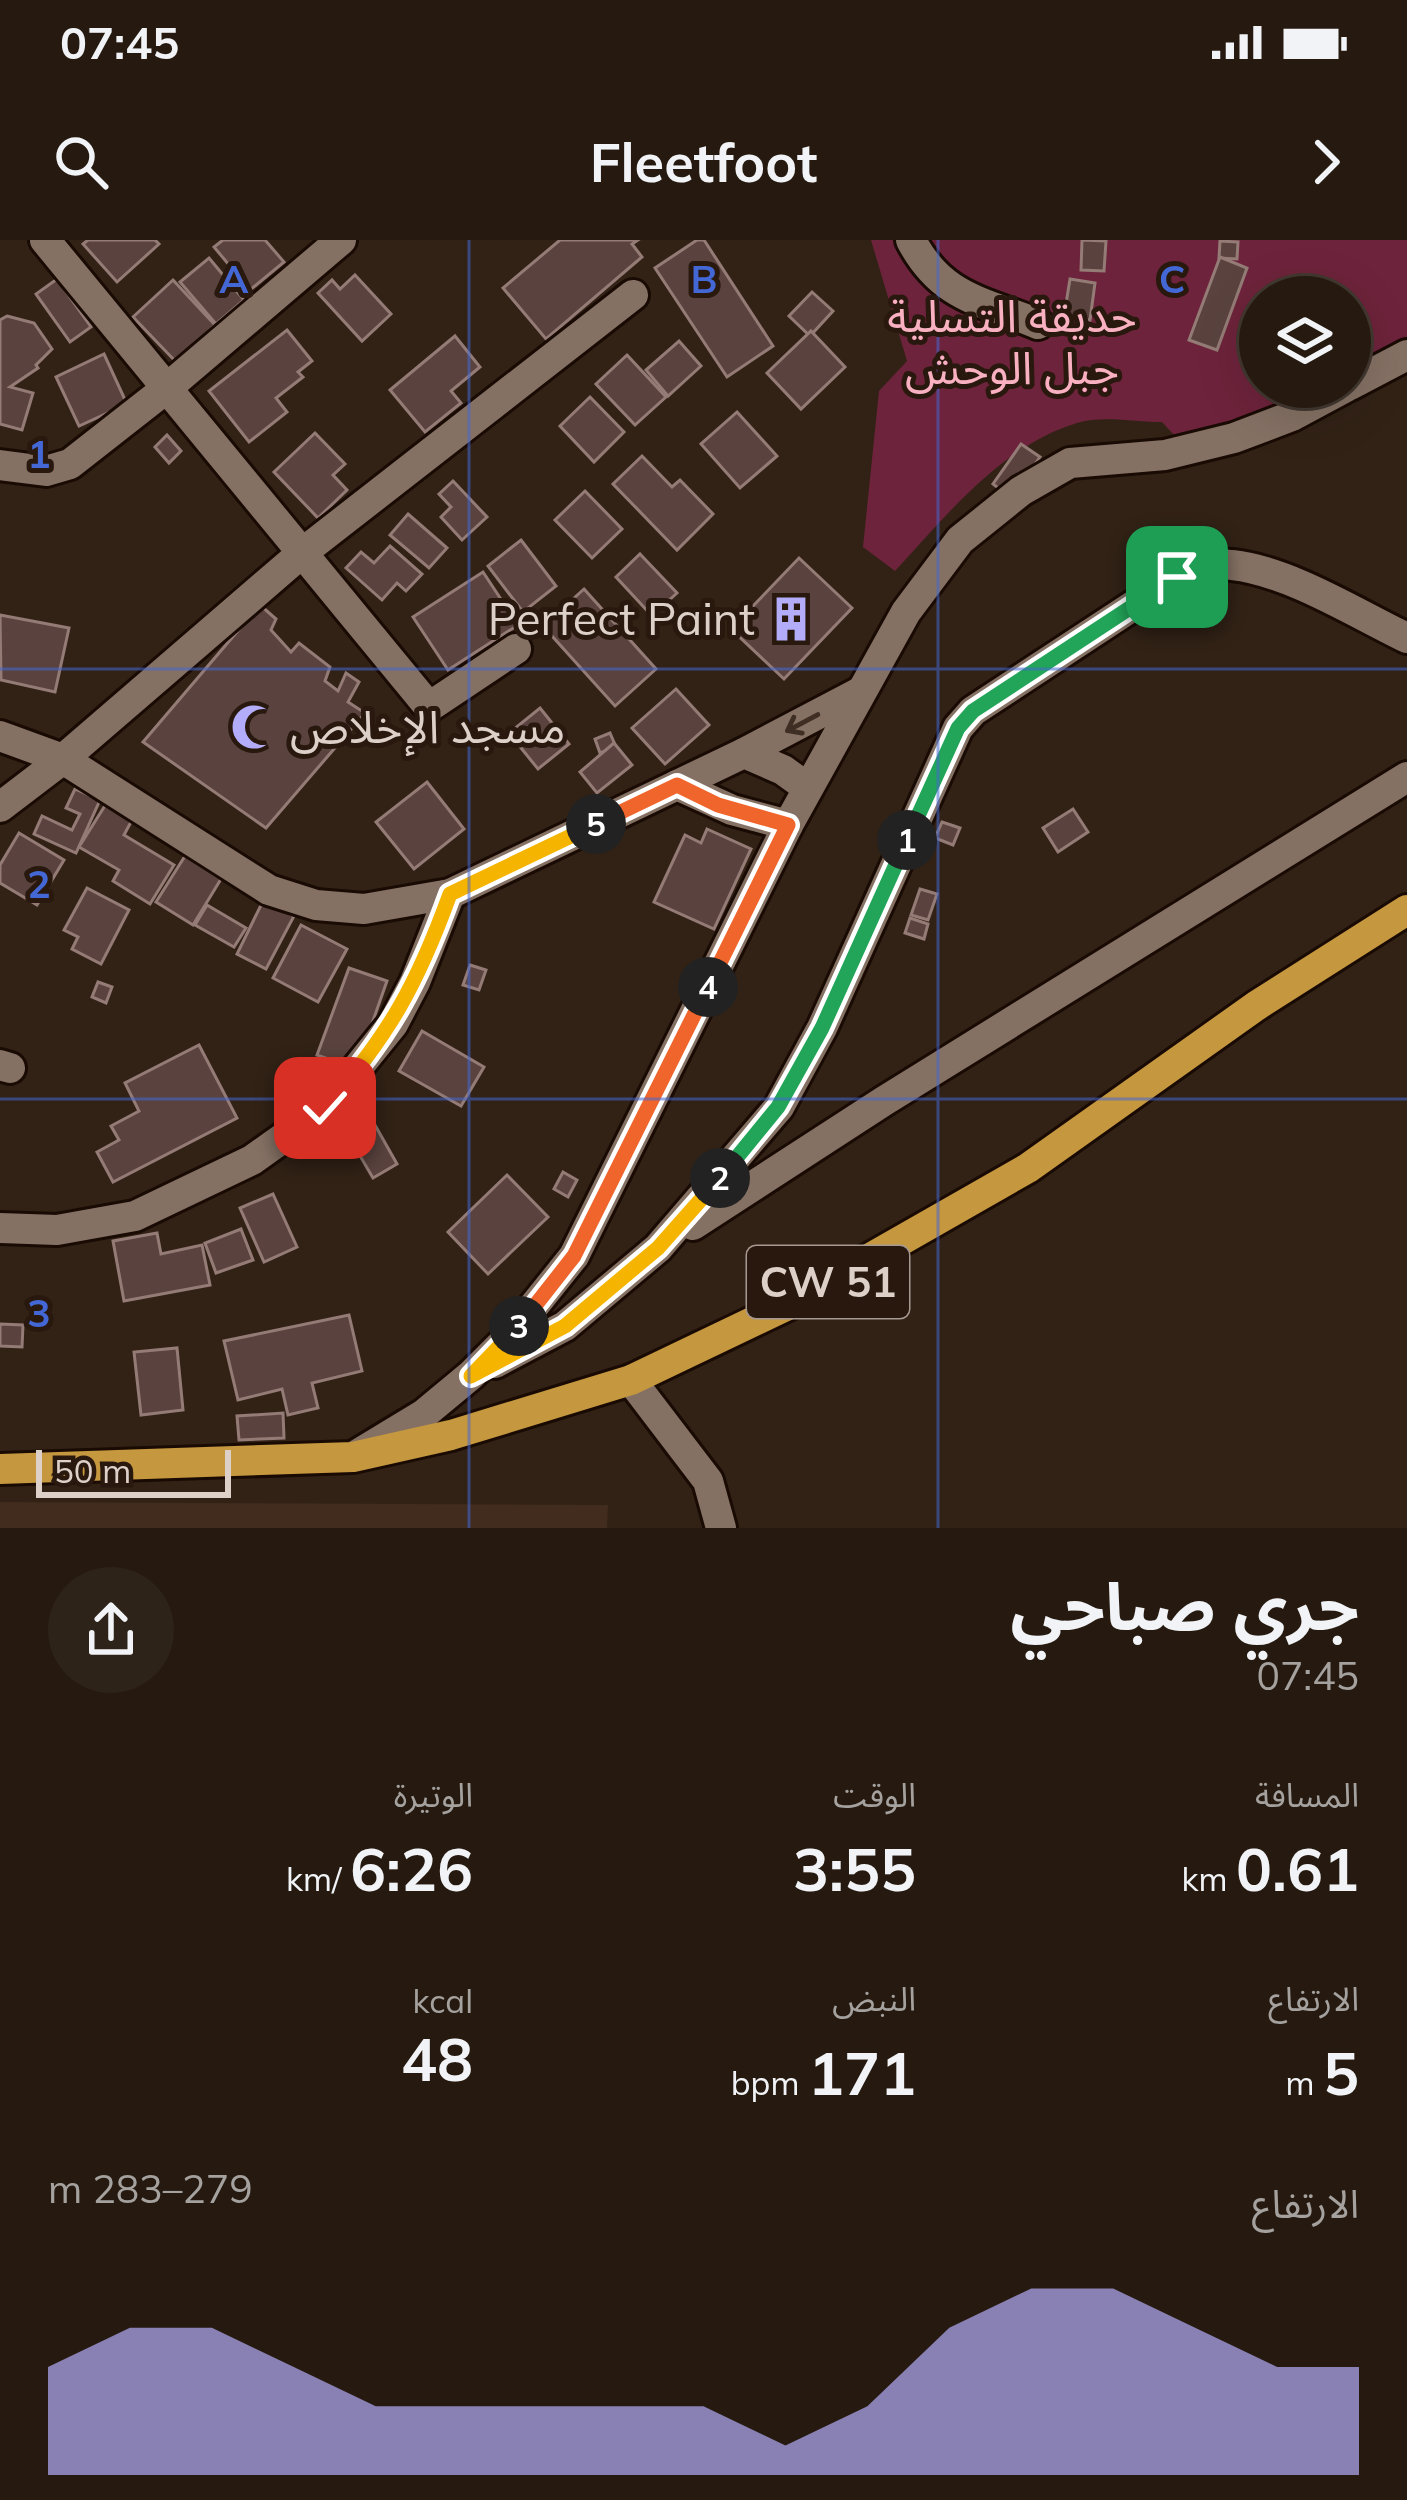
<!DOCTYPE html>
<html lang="ar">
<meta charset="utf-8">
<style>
:root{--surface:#261a10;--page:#2e2319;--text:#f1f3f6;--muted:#a4a19f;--line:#423830;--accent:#b3adf9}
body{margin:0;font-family:Mulish,"Noto Sans Arabic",sans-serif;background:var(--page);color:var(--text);direction:rtl;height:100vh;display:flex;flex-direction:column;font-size:45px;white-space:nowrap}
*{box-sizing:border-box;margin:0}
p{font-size:39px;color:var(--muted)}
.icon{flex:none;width:66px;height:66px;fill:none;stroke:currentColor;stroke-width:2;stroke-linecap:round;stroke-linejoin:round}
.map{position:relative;height:1288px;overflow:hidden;direction:ltr}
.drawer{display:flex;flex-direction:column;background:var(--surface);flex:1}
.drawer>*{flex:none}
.fabs{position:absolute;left:1239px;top:36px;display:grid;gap:24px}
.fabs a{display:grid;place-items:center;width:132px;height:132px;border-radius:50%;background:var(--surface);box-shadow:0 12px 48px #0002,0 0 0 3px var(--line);font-size:60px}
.scale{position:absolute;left:36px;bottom:30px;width:195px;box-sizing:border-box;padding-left:12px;border:6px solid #dcd0c9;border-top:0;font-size:33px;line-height:42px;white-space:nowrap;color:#dcd0c9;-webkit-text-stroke:9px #28180d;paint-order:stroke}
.pin{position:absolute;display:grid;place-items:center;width:102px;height:102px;color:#fff;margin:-51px;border-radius:24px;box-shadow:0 6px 18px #0006}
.km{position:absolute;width:60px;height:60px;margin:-30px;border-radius:50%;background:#222;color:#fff;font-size:33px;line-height:60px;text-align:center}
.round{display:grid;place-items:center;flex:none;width:126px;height:126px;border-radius:63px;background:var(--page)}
.head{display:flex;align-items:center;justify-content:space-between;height:204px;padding:0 48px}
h1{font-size:66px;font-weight:700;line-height:90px}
.stats{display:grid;grid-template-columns:repeat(3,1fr);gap:18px;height:204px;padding:12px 48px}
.stats div{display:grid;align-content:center}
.stats b{font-size:60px;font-weight:700}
.stats small{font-size:33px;font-weight:400}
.stats p{font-size:33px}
.chart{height:336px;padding:24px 48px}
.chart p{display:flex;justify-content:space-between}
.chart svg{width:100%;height:216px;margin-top:12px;fill:var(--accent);opacity:.7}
.status{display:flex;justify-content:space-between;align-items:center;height:84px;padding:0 60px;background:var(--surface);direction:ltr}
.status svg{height:33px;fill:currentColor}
header{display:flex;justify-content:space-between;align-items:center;height:156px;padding:0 48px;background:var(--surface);font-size:54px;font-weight:700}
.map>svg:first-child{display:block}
.built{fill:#412c1d}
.green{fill:#6d233b;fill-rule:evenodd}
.building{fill:#5a433f;stroke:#947b76;stroke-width:3}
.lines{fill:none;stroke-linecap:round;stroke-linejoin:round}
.minor-casing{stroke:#190b03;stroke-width:36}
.major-casing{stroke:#190b03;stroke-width:36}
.minor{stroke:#857164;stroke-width:30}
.major{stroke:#c5973f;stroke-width:30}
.oneway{stroke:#3f2e23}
.split-1-casing{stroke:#fff;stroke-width:24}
.split-2-casing{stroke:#fff;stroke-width:24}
.split-3-casing{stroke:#fff;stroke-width:24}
.split-4-casing{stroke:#fff;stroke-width:24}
.split-5-casing{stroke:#fff;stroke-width:24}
.split-6-casing{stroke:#fff;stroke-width:24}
.split-1{stroke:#22a559;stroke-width:15}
.split-2{stroke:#22a559;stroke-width:15}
.split-3{stroke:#f5b400;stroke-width:15}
.split-4{stroke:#f0652b;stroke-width:15}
.split-5{stroke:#f0652b;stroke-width:15}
.split-6{stroke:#f5b400;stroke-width:15}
.grid{fill:none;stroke:#4368d5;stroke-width:3;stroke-opacity:0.55}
.labels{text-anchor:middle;stroke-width:10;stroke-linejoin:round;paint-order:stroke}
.shield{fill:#28180d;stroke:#a69991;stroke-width:3}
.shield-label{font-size:42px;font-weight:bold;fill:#dcd0c9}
.park-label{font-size:45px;fill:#f9b1c2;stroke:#28180d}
.poi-label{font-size:45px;fill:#dcd0c9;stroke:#28180d;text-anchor:end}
.grid-label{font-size:39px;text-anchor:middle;font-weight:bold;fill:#4368d5;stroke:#28180d;stroke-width:10;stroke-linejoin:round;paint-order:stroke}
</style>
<div class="status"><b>07:45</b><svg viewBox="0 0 49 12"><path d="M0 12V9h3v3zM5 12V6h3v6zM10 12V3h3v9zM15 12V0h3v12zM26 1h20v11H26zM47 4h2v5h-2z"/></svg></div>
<header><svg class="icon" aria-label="forward" viewBox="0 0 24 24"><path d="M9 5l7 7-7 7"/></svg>Fleetfoot<svg class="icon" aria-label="search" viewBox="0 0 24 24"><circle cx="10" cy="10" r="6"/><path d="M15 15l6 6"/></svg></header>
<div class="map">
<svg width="1407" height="1288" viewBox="0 0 1407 1288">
<rect width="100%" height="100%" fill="#322216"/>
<!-- built -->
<polygon class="built" points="0,1262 608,1265 607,1288 0,1288"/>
<!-- green -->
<path class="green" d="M 871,0 L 1407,0 L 1407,131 L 1256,206 L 1200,223 L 1162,182 C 1137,182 1101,175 1077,183 C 1001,206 947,275 895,331 L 863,307 L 879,151 L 907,121 ZM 1260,57 L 1350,57 L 1350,147 L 1260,147 Z"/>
<!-- building -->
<g class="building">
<polygon points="88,0 155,0 159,4 117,42 83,4"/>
<polygon points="223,0 265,0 284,22 250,50 214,7"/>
<polygon points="560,0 638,0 632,4 642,17 546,99 503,48"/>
<polygon points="697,0 704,0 773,106 727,137 655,28"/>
<polygon points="1082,0 1106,1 1104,31 1081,30"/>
<polygon points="1220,1 1238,2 1237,19 1219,18"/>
<polygon points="1220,17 1247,28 1217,110 1189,100"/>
<polygon points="209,18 244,60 216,84 180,42"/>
<polygon points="355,35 391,74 362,101 318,53 332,40 340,49"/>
<polygon points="57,39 91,87 70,102 36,54"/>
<polygon points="1070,39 1095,43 1090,80 1064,76"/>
<polygon points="173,40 215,85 176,122 133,77"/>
<polygon points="812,52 833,71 810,96 789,76"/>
<polygon points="7,76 34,83 52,109 36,125 38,128 10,147 33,153 22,190 0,184 0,80"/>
<polygon points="287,90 312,121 298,132 303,137 276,158 287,172 249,202 209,151"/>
<polygon points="811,91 845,127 801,169 767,133"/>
<polygon points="455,96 480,127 451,151 461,163 425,192 390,150"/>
<polygon points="679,101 701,126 668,156 646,130"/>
<polygon points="104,114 127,164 79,186 56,137"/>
<polygon points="627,115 666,157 635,185 596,144"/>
<polygon points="590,157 624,192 594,222 560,186"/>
<polygon points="737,172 777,216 740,248 701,204"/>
<polygon points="315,193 345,224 333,235 347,250 318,278 274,232"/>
<polygon points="167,195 181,211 169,223 155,207"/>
<polygon points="1021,204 1040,217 1011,258 993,244"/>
<polygon points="642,216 672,247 680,240 713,274 677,310 613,244"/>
<polygon points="453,241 487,277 462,300 441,277 451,267 439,254"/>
<polygon points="585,251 622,289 592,318 555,280"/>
<polygon points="408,274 447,308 429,328 390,295"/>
<polygon points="521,300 556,346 523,372 488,326"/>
<polygon points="390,306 422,334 406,351 397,343 382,360 346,328 361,312 374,323"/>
<polygon points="640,314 677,353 652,376 616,337"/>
<polygon points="799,318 852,368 784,439 731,389"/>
<polygon points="483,332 518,385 448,430 413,377"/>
<polygon points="584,349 656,429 615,466 543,386"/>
<polygon points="260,365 276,379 271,390 291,412 299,403 330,427 325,441 338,451 346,433 359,442 348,462 365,473 266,588 143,502"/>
<polygon points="0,375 69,388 55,452 1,440"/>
<polygon points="676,449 709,485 665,524 632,488"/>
<polygon points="540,468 569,504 538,529 509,493"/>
<polygon points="610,493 616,507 600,513 595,499"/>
<polygon points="614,503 632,525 597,553 580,532"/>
<polygon points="427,542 464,589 414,629 376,582"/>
<polygon points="75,549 100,560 76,613 34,594 42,576 72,590 80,574 66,568"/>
<polygon points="106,564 132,580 124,595 174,625 150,664 113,641 119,630 79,607"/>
<polygon points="1073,569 1088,592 1058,612 1043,588"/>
<polygon points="942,582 960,588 953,605 935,598"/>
<polygon points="707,589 751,609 714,689 654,662 685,595 701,603"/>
<polygon points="19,593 64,620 37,665 0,643 0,625"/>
<polygon points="185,616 221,639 193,685 156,662"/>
<polygon points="87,648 129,670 101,724 72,709 78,697 64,690"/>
<polygon points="920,649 937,654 928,680 911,675"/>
<polygon points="263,661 294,676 266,729 237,714"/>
<polygon points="207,665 246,688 234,707 195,685"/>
<polygon points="910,678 928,684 924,699 905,693"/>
<polygon points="301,685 347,709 318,762 273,738"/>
<polygon points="470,725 486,730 479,750 463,745"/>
<polygon points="349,728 387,741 356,829 317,815"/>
<polygon points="98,742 112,747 106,763 92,757"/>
<polygon points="422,791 484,827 461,866 399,831"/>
<polygon points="199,805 237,878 113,942 97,912 119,900 111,886 139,871 125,843"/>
<polygon points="371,878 397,924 373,938 346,892"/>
<polygon points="563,932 577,940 568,957 554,949"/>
<polygon points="507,935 548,977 488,1034 448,992"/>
<polygon points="273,954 297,1007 264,1022 240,968"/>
<polygon points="241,989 253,1020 216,1033 205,1003"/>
<polygon points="157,993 161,1014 202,1005 210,1045 124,1061 113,1001"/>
<polygon points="349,1075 362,1131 312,1143 318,1168 288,1175 282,1149 238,1160 224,1101"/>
<polygon points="0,1084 23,1085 22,1107 0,1106"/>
<polygon points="177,1108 183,1170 141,1175 134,1112"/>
<polygon points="283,1173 284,1198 239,1200 237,1176"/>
</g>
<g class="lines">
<!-- minor casing -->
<g class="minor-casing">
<g id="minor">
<polyline points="45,0 429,467 516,409"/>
<path d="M 911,0 C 941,58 982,61 1038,84"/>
<polyline points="1350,145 1407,115"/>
<polyline points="0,225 46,231 70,224 167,148 341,0"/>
<polyline points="0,496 63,519 269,650 316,665 364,669 450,654 744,513 783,530 808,548"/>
<polyline points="744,513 860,452"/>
<polyline points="677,545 732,570 788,585"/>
<polyline points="0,567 63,519 302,313 633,55"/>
<polyline points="0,825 10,828"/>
<polyline points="693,985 884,861 1407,537"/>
<polyline points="0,988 57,990 135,976 252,920 325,868 393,784 415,742 450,654"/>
<path d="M 495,1123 L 565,1086 L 658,1008 L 779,867 L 822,788 L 958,488 L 973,471 L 1177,337 C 1195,331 1212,322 1232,325 C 1289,331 1355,373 1407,398"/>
<polyline points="631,1140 708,1241 721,1288"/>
<polyline points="358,1214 424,1174 471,1135 509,1097 574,1016 788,585 906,372 960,300 1021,251 1070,223 1165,215 1234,198 1292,176 1346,147"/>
</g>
</g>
<!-- major casing -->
<g class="major-casing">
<polyline id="major" points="0,1229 353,1217 451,1195 631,1140 788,1065 1028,928 1256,766 1407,670"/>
</g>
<!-- minor -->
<use href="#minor" class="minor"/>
<!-- major -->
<use href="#major" class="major"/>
</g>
<!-- one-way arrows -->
<defs><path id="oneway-shaft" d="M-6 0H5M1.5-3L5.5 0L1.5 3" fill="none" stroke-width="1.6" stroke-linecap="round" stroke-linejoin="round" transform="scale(3)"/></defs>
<use class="oneway" href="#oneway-shaft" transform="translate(802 483) rotate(152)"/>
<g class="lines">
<!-- split-1 casing -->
<g class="split-1-casing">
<polyline id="split-1" points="907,600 958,488 973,471 1177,337"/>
</g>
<!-- split-2 casing -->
<g class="split-2-casing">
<polyline id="split-2" points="720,938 778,867 822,788 907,600"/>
</g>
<!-- split-3 casing -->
<g class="split-3-casing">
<polyline id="split-3" points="519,1086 471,1136 565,1086 658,1008 720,938"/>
</g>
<!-- split-4 casing -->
<g class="split-4-casing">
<polyline id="split-4" points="519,1086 574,1016 708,747"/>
</g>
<!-- split-5 casing -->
<g class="split-5-casing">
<polyline id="split-5" points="596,584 677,545 718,565 788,585 708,747"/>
</g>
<!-- split-6 casing -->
<g class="split-6-casing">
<path id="split-6" d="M 325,868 C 389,795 417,745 450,654 L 596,584"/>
</g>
<!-- split-1 -->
<use href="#split-1" class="split-1"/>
<!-- split-2 -->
<use href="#split-2" class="split-2"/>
<!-- split-3 -->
<use href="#split-3" class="split-3"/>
<!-- split-4 -->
<use href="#split-4" class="split-4"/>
<!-- split-5 -->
<use href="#split-5" class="split-5"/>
<!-- split-6 -->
<use href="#split-6" class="split-6"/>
</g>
<!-- grid -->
<path class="grid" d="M 469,0 L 469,1288M 938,0 L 938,1288M 0,429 L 1407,429M 0,859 L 1407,859"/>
<!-- icons -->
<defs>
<g id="building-bare" transform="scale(3.6)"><path d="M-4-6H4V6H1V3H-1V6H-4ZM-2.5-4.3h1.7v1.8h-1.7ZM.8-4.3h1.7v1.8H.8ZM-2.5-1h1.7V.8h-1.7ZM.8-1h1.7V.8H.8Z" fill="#b3adf9" stroke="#28180d" stroke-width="2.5" paint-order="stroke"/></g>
<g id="mosque-bare" transform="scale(3.6)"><path d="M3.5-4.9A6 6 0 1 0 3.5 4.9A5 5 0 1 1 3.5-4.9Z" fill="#b3adf9" stroke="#28180d" stroke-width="2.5" paint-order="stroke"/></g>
</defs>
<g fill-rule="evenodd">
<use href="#building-bare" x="791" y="379"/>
<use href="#mosque-bare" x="254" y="487"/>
</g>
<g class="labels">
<!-- shield labels -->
<rect class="shield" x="747" y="1006" width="162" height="72" rx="9"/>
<g class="shield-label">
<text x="828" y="1057">CW 51</text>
</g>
<!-- park labels -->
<g class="park-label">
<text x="1012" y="92">حديقة التسلية<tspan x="1012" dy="52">جبل الوحش</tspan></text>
</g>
<!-- poi labels -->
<g class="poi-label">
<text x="755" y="395">Perfect Paint</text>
<text x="290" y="503" text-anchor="start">مسجد الإخلاص</text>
</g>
</g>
<g class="grid-label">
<text x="234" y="53">A</text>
<text x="704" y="53">B</text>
<text x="1172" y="53">C</text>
<text x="39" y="228">1</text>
<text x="39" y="658">2</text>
<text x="39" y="1087">3</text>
</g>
</svg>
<div class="fabs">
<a><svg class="icon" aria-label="layers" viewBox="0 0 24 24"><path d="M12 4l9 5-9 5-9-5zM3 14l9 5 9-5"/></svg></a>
</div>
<div class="scale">50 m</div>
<div class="pin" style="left:1177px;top:337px;background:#1e9e55"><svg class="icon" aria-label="arrive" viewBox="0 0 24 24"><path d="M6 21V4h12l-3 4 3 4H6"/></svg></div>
<div class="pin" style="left:325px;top:868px;background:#d93025"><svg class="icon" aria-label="check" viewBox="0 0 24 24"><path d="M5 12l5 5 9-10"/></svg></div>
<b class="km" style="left:907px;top:600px">1</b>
<b class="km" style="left:720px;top:938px">2</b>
<b class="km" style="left:519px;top:1086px">3</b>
<b class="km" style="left:708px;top:747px">4</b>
<b class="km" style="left:596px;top:584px">5</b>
</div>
<section class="drawer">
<div class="head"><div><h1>جري صباحي</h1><p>07:45</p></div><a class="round"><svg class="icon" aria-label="share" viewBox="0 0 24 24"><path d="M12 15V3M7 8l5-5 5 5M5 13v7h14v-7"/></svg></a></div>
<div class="stats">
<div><p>المسافة</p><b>0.61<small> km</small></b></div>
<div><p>الوقت</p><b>3:55</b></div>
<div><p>الوتيرة</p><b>6:26<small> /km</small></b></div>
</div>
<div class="stats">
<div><p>الارتفاع</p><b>5<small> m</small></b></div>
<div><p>النبض</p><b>171<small> bpm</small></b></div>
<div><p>kcal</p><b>48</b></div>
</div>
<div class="chart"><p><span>الارتفاع</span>279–283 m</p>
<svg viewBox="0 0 160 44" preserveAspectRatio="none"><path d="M0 44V22L10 14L20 14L30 22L40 30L50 30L60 30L70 30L80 30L90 38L100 30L110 14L120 6L130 6L140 14L150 22L160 22V44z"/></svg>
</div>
</section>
